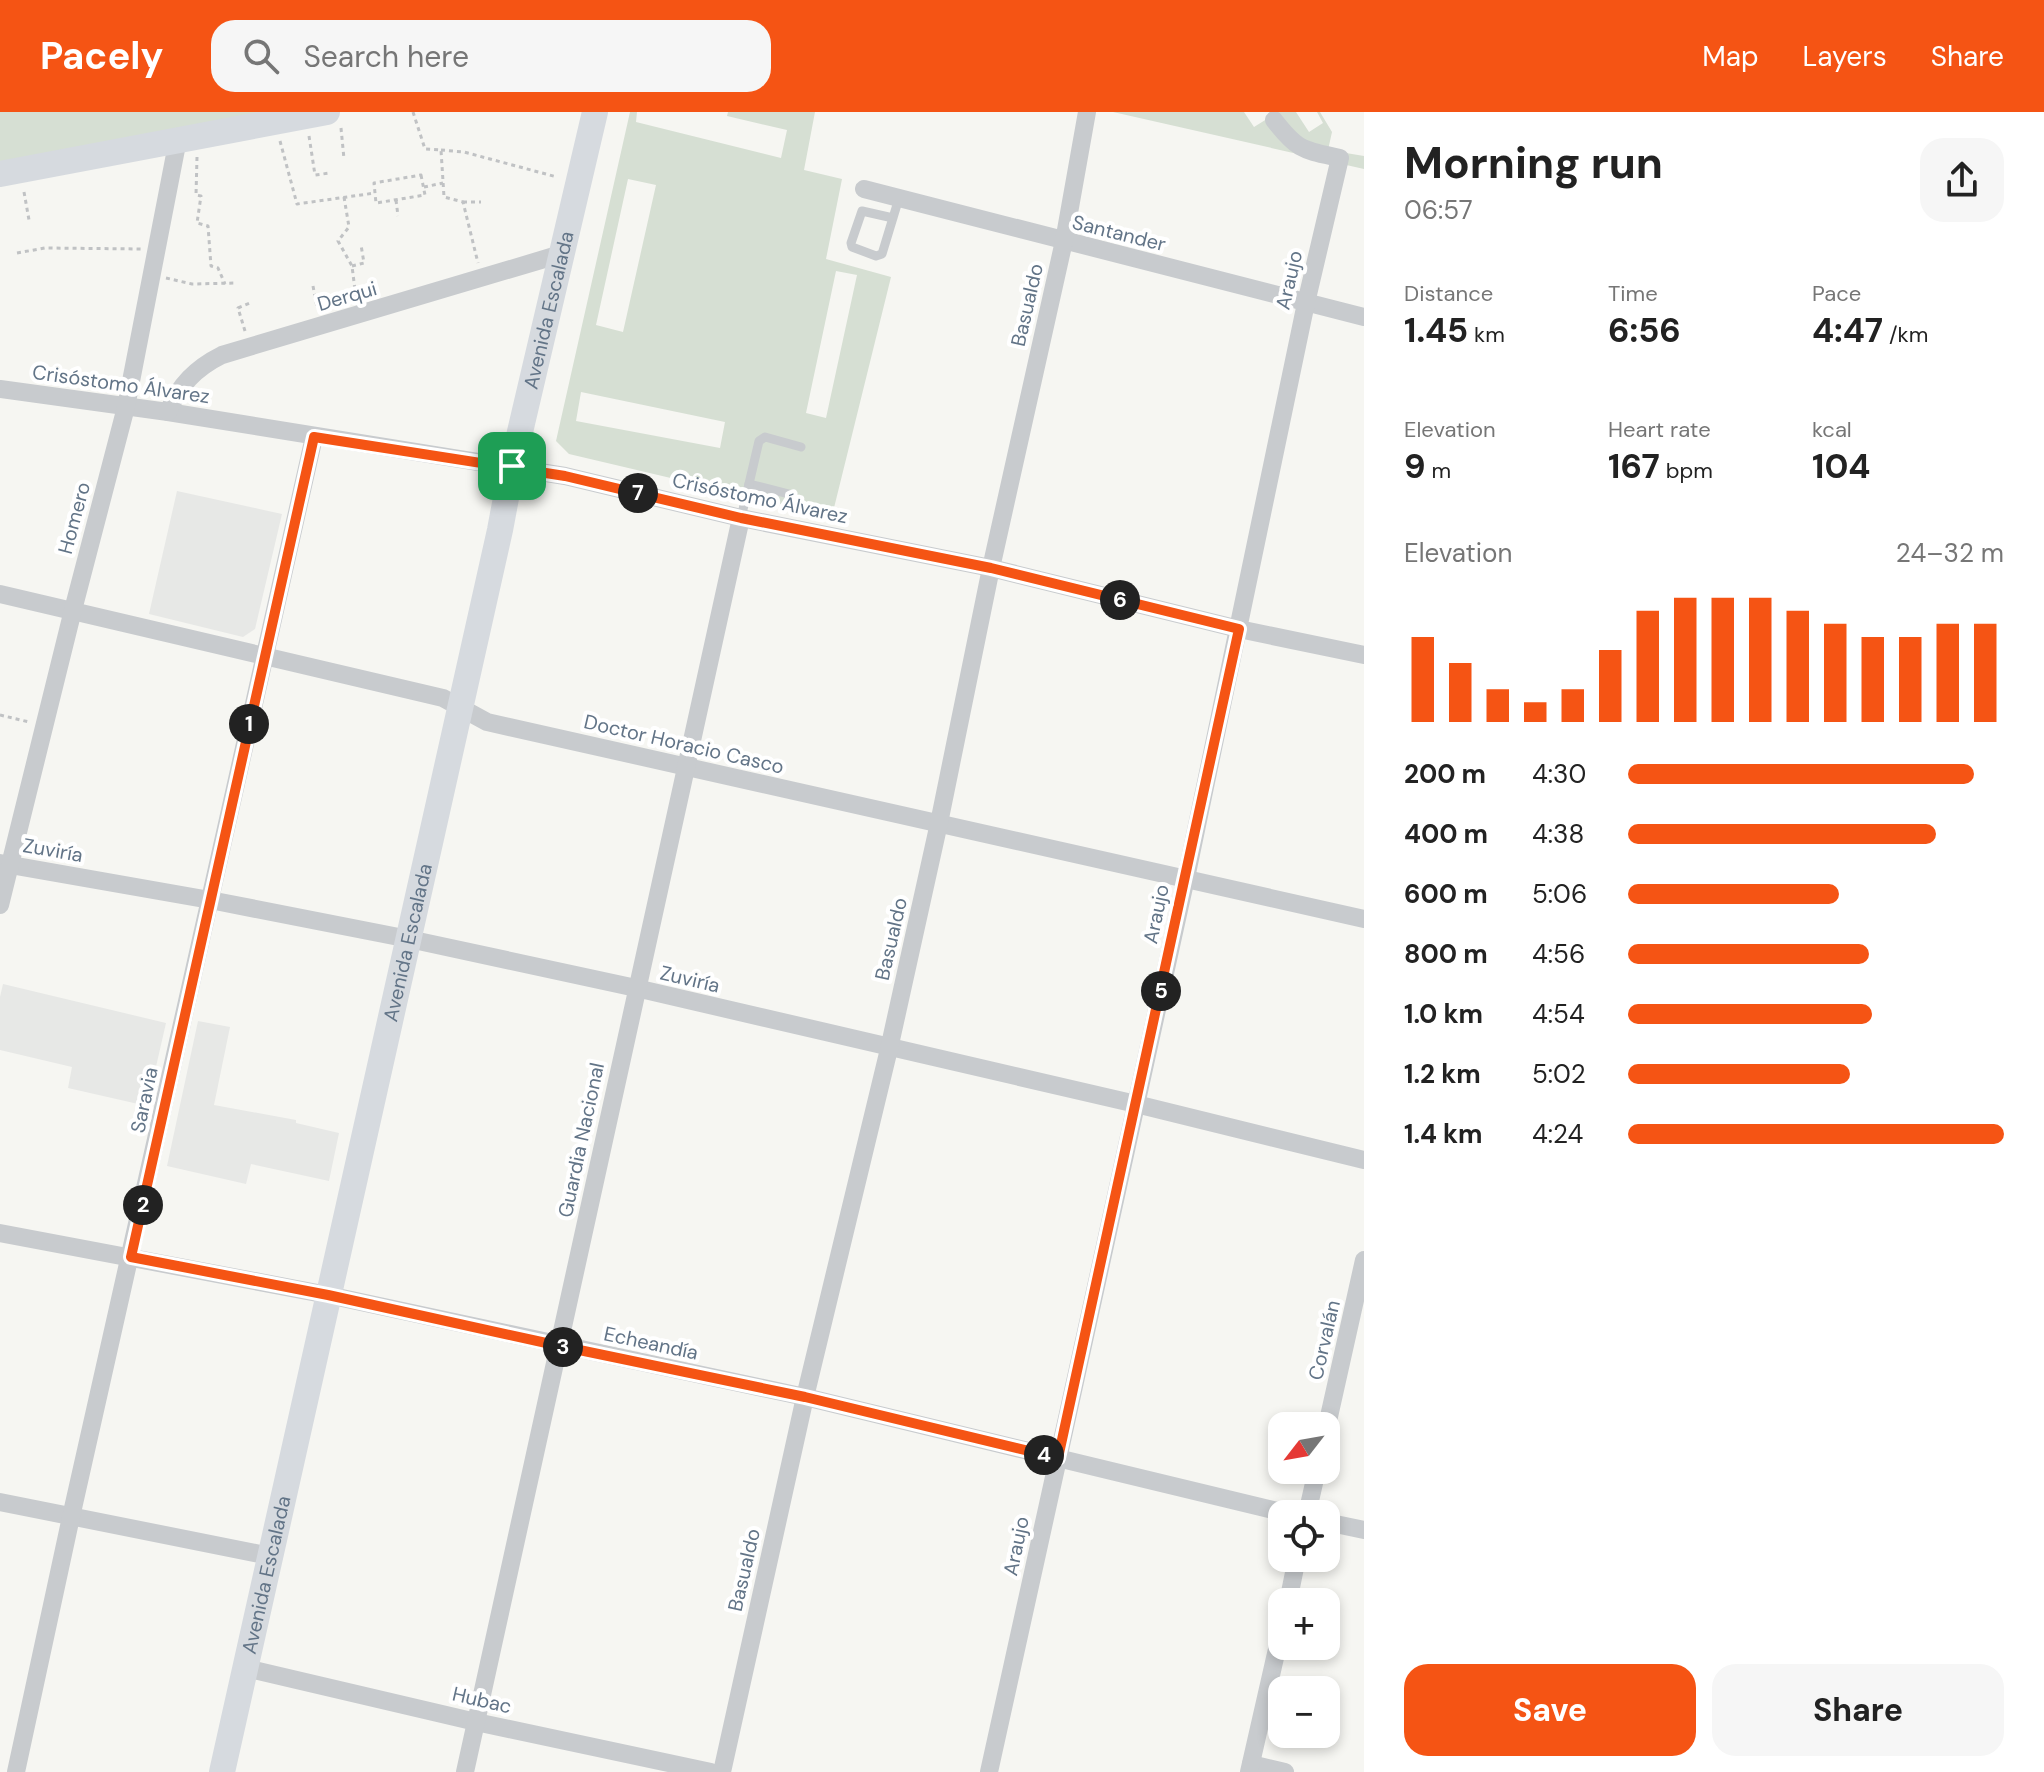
<!DOCTYPE html>
<meta charset="utf-8">
<style>
:root{--surface:#fff;--page:#f6f6f6;--text:#222;--muted:#767676;--accent:#f55414}
body{margin:0;font-family:"DM Sans",sans-serif;background:var(--page);color:var(--text);height:100vh;display:flex;flex-direction:column;font-size:30px;white-space:nowrap}
*{box-sizing:border-box;margin:0}
p{font-size:26px;color:var(--muted)}
.icon{flex:none;width:44px;height:44px;fill:none;stroke:currentColor;stroke-width:2;stroke-linecap:round;stroke-linejoin:round}
.map{position:relative;flex:1;overflow:hidden}
.sheet{display:flex;flex-direction:column;background:var(--surface);width:680px}
.sheet>*{flex:none}
.needle{width:52px;rotate:239deg}
.fabs{position:absolute;left:1268px;top:1300px;display:grid;gap:16px}
.fabs a{display:grid;place-items:center;width:72px;height:72px;border-radius:16px;background:var(--surface);box-shadow:0 4px 12px #0003;font-size:40px}
.pin{position:absolute;display:grid;place-items:center;width:68px;height:68px;color:#fff;margin:-34px;border-radius:16px;box-shadow:0 4px 12px #0006}
.km{position:absolute;width:40px;height:40px;margin:-20px;border-radius:50%;background:#222;color:#fff;font-size:22px;line-height:40px;text-align:center}
.round{display:grid;place-items:center;flex:none;width:84px;height:84px;border-radius:24px;background:var(--page)}
.summary{display:flex;align-items:center;justify-content:space-between;height:136px;padding:0 40px}
h1{font-size:44px;font-weight:700;line-height:60px}
.metrics{display:grid;grid-template-columns:repeat(3,1fr);gap:12px;height:136px;padding:8px 40px}
.metrics div{display:grid;align-content:center}
.metrics b{font-size:34px;font-weight:700}
.metrics small{font-size:22px;font-weight:400}
.metrics p{font-size:22px}
.chart{height:224px;padding:16px 40px}
.chart p{display:flex;justify-content:space-between}
.chart svg{width:100%;height:144px;margin-top:8px;stroke:var(--accent);stroke-width:6}
.cta{display:flex;gap:16px;margin-top:auto;padding:16px 40px}
.cta a{flex:1;height:92px;border-radius:24px;background:var(--accent);color:#fff;font-size:32px;font-weight:700;line-height:92px;text-align:center}
.cta a+a{background:var(--page);color:var(--text)}
ul{padding:0 40px;list-style:none;font-size:26px}
li{display:grid;grid-template-columns:128px 96px 1fr;align-items:center;height:60px}
li i{height:20px;border-radius:10px;background:var(--accent)}
header{display:flex;align-items:center;gap:48px;box-sizing:border-box;height:112px;padding:0 40px;background:var(--accent);color:#fff}
header strong{font-size:38px}
nav{display:flex;gap:44px;margin-inline-start:auto;font-size:28px}
.search{width:560px;height:72px;background:var(--page);display:flex;align-items:center;gap:20px;box-sizing:border-box;padding:0 28px;border-radius:24px;color:var(--muted);font-size:30px}
main{display:flex;flex:1;min-height:0}
.map>svg:first-child{display:block}
.built{fill:#e7e8e6}
.green{fill:#d6dfd3;fill-rule:evenodd}
.lines{fill:none;stroke-linecap:round;stroke-linejoin:round}
.path{stroke:#c0c2c4;stroke-width:3;stroke-dasharray:4 4;stroke-linecap:butt}
.lane{stroke:#c8cbce;stroke-width:9}
.street{stroke:#c8cbce;stroke-width:18}
.secondary{stroke:#d6dadf;stroke-width:26}
.route-casing{stroke:#fff;stroke-width:16}
.route{stroke:#f55414;stroke-width:10}
.labels{text-anchor:middle;stroke-width:8;stroke-linejoin:round;paint-order:stroke}
.street-label{font-size:20px;fill:#627487;stroke:#fff}
</style>
<header>
<strong>Pacely</strong>
<div class="search"><svg class="icon" aria-label="search" viewBox="0 0 24 24"><circle cx="10" cy="10" r="6"/><path d="M15 15l6 6"/></svg>Search here</div>
<nav><a>Map</a><a>Layers</a><a>Share</a></nav>
</header>
<main>
<div class="map">
<svg width="1364" height="1660" viewBox="0 0 1364 1660">
<rect width="100%" height="100%" fill="#f6f6f2"/>
<!-- built -->
<g class="built">
<polygon points="177,379 282,402 255,517 243,525 149,502"/>
<polygon points="3,872 166,911 147,994 68,976 72,955 0,938 0,885"/>
<polygon points="198,909 230,915 214,993 296,1008 296,1011 339,1021 329,1069 251,1052 246,1072 167,1054"/>
</g>
<!-- green -->
<g class="green">
<polygon points="0,0 266,0 0,51"/>
<path d="M 630,0 L 637,0 L 636,10 L 781,46 L 787,18 L 727,4 L 728,0 L 815,0 L 804,58 L 842,67 L 826,147 L 891,165 L 832,404 L 569,342 L 556,329 ZM 628,67 L 656,73 L 623,220 L 596,213 ZM 836,159 L 857,163 L 826,306 L 806,301 ZM 581,280 L 725,310 L 720,336 L 576,309 Z"/>
<polygon points="1113,0 1244,0 1254,15 1278,0 1296,0 1309,20 1323,11 1317,0 1320,0 1332,20 1328,38 1364,44 1364,57"/>
</g>
<g class="lines">
<!-- path -->
<g class="path">
<polyline points="413,0 425,37 441,38 444,85 463,90 478,151"/>
<polyline points="341,16 344,47"/>
<polyline points="309,24 315,63 330,61"/>
<polyline points="280,29 297,92 375,81"/>
<polyline points="441,38 464,40 557,65"/>
<polyline points="197,45 196,83 201,84 197,111 208,114 211,154 218,156 225,172"/>
<polygon points="421,63 425,83 376,91 374,71"/>
<polyline points="424,75 443,71"/>
<polyline points="24,80 29,108"/>
<polyline points="344,85 349,115 338,129 352,154 356,186"/>
<polyline points="396,88 398,104"/>
<polyline points="463,90 481,90"/>
<polyline points="17,141 45,136 141,137"/>
<polyline points="352,154 364,151 361,133"/>
<polyline points="166,166 192,172 237,171"/>
<polyline points="313,174 317,195"/>
<polyline points="245,219 238,196 250,191"/>
<polyline points="0,603 29,610"/>
</g>
<!-- lane -->
<g class="lane">
<polyline points="893,106 862,99 851,131 852,135 876,144 882,142 899,86"/>
<polyline points="749,372 789,382"/>
<polyline points="741,406 759,329 765,325 801,335"/>
</g>
<!-- street -->
<g class="street">
<polyline points="864,77 1364,205"/>
<polyline points="0,277 168,300 565,364 741,406 991,456 1239,517 1364,543"/>
<path d="M 168,300 C 179,273 196,256 222,243 L 561,142"/>
<polyline points="0,482 443,586 487,610 1364,807"/>
<polyline points="0,751 210,788 409,827 636,876 1136,992 1364,1048"/>
<polyline points="0,793 73,498 126,295 178,27"/>
<polyline points="0,1121 328,1183 805,1285 1290,1402"/>
<polyline points="1326,1318 1364,1148"/>
<polyline points="0,1390 270,1444"/>
<polyline points="1307,1402 1317,1358"/>
<polyline points="1326,1410 1364,1418"/>
<polyline points="1288,1490 1297,1446"/>
<polyline points="245,1556 476,1610 711,1660"/>
<polyline points="1251,1652 1285,1660"/>
<polyline points="16,1660 71,1405 314,325"/>
<polyline points="465,1660 741,406"/>
<polyline points="722,1660 805,1285 889,937 939,711 991,456 1064,129 1087,0"/>
<path d="M 989,1660 L 1186,766 L 1306,191 L 1340,46 C 1303,38 1298,39 1274,8"/>
<polyline points="1249,1660 1282,1515"/>
</g>
<!-- secondary -->
<g class="secondary">
<polyline points="0,62 327,0"/>
<path id="s1" d="M 222,1660 L 500,418 L 512,354 L 595,0"/>
</g>
</g>
<g class="lines">
<!-- route casing -->
<g class="route-casing">
<polygon id="route" points="314,325 565,364 741,406 991,456 1239,517 1058,1346 805,1285 560,1234 328,1183 131,1145"/>
</g>
<!-- route -->
<use href="#route" class="route"/>
</g>
<g class="labels">
<!-- street labels -->
<g class="street-label">
<text transform="translate(1119 121) rotate(14)" y="7">Santander</text>
<text transform="translate(1289 168) rotate(-77)" y="7">Araujo</text>
<text transform="translate(347 184) rotate(-16)" y="7">Derqui</text>
<text transform="translate(1027 193) rotate(-77)" y="7">Basualdo</text>
<text dy="7" stroke="none"><textPath href="#s1" startOffset="1498">Avenida Escalada</textPath></text>
<text transform="translate(121 272) rotate(8)" y="7">Crisóstomo Álvarez</text>
<text transform="translate(760 386) rotate(12)" y="7">Crisóstomo Álvarez</text>
<text transform="translate(74 406) rotate(-75)" y="7">Homero</text>
<text transform="translate(684 632) rotate(13)" y="7">Doctor Horacio Casco</text>
<text transform="translate(53 738) rotate(10)" y="7">Zuviría</text>
<text transform="translate(1156 802) rotate(-78)" y="7">Araujo</text>
<text transform="translate(891 827) rotate(-77)" y="7">Basualdo</text>
<text dy="7" stroke="none"><textPath href="#s1" startOffset="850">Avenida Escalada</textPath></text>
<text transform="translate(690 867) rotate(13)" y="7">Zuviría</text>
<text transform="translate(144 988) rotate(-78)" y="7">Saravia</text>
<text transform="translate(581 1028) rotate(-78)" y="7">Guardia Nacional</text>
<text transform="translate(1324 1228) rotate(-77)" y="7">Corvalán</text>
<text transform="translate(651 1231) rotate(12)" y="7">Echeandía</text>
<text transform="translate(1016 1434) rotate(-78)" y="7">Araujo</text>
<text transform="translate(744 1458) rotate(-77)" y="7">Basualdo</text>
<text dy="7" stroke="none"><textPath href="#s1" startOffset="202">Avenida Escalada</textPath></text>
<text transform="translate(482 1588) rotate(13)" y="7">Hubac</text>
</g>
</g>
</svg>
<div class="fabs">
<a><svg class="needle" viewBox="-14 -14 28 28"><path d="M0-13l5 13h-10z" fill="#e53935"/><path d="M0 13l5-13h-10z" fill="#767676"/></svg></a>
<a><svg class="icon" aria-label="locate" viewBox="0 0 24 24"><circle cx="12" cy="12" r="6"/><path d="M12 2v4M12 18v4M2 12h4M18 12h4"/></svg></a>
<a>+</a>
<a>−</a>
</div>
<div class="pin" style="left:512px;top:354px;background:#1e9e55"><svg class="icon" aria-label="arrive" viewBox="0 0 24 24"><path d="M6 21V4h12l-3 4 3 4H6"/></svg></div>
<b class="km" style="left:249px;top:612px">1</b>
<b class="km" style="left:143px;top:1093px">2</b>
<b class="km" style="left:563px;top:1235px">3</b>
<b class="km" style="left:1044px;top:1343px">4</b>
<b class="km" style="left:1161px;top:879px">5</b>
<b class="km" style="left:1120px;top:488px">6</b>
<b class="km" style="left:638px;top:381px">7</b>
</div>
<section class="sheet">
<div class="summary"><div><h1>Morning run</h1><p>06:57</p></div><a class="round"><svg class="icon" aria-label="share" viewBox="0 0 24 24"><path d="M12 15V3M7 8l5-5 5 5M5 13v7h14v-7"/></svg></a></div>
<div class="metrics">
<div><p>Distance</p><b>1.45<small> km</small></b></div>
<div><p>Time</p><b>6:56</b></div>
<div><p>Pace</p><b>4:47<small> /km</small></b></div>
</div>
<div class="metrics">
<div><p>Elevation</p><b>9<small> m</small></b></div>
<div><p>Heart rate</p><b>167<small> bpm</small></b></div>
<div><p>kcal</p><b>104</b></div>
</div>
<div class="chart"><p><span>Elevation</span>24–32 m</p>
<svg viewBox="0 0 160 44" preserveAspectRatio="none"><path d="M5 44V18M15 44V26M25 44V34M35 44V38M45 44V34M55 44V22M65 44V10M75 44V6M85 44V6M95 44V6M105 44V10M115 44V14M125 44V18M135 44V18M145 44V14M155 44V14"/></svg>
</div>
<ul>
<li><b>200 m</b>4:30<i style="width:92%"></i></li>
<li><b>400 m</b>4:38<i style="width:82%"></i></li>
<li><b>600 m</b>5:06<i style="width:56%"></i></li>
<li><b>800 m</b>4:56<i style="width:64%"></i></li>
<li><b>1.0 km</b>4:54<i style="width:65%"></i></li>
<li><b>1.2 km</b>5:02<i style="width:59%"></i></li>
<li><b>1.4 km</b>4:24<i style="width:100%"></i></li>
</ul>
<div class="cta"><a>Save</a><a>Share</a></div>
</section>
</main>
